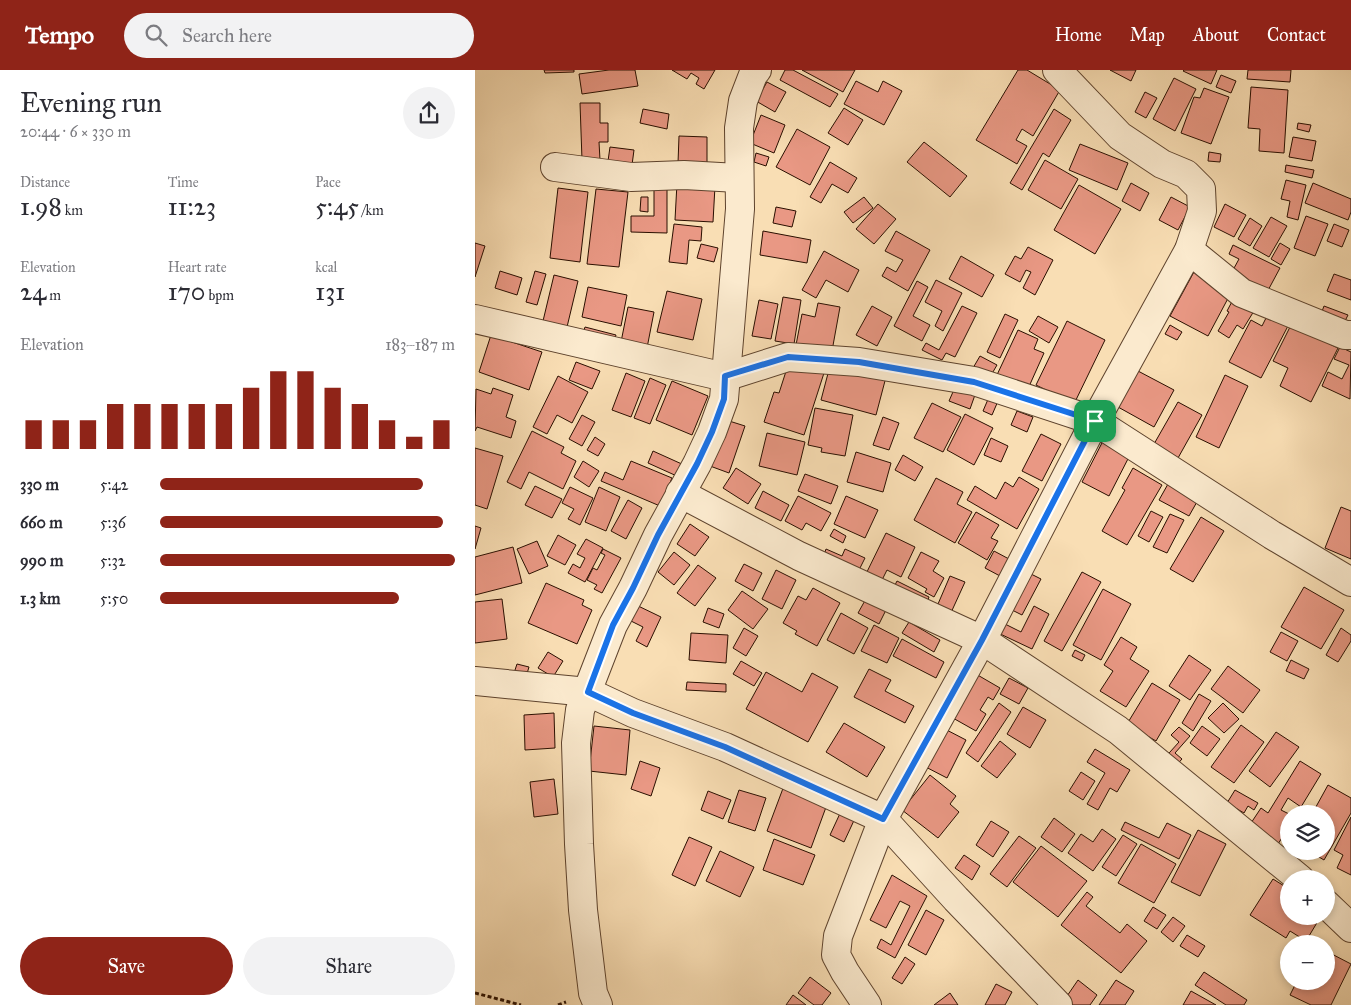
<!DOCTYPE html>
<meta charset="utf-8">
<style>
:root{--surface:#fff;--page:#f2f2f3;--text:#2b2b33;--muted:#7c7c81;--accent:#8f2418}
body{margin:0;font-family:"IM FELL Great Primer",serif;background:var(--page);color:var(--text);height:100vh;display:flex;flex-direction:column;font-size:19px;white-space:nowrap}
*{box-sizing:border-box;margin:0}
p{font-size:16px;color:var(--muted)}
.icon{flex:none;width:28px;height:28px;fill:none;stroke:currentColor;stroke-width:2;stroke-linecap:round;stroke-linejoin:round}
.map{position:relative;flex:1;overflow:hidden}
.details{display:flex;flex-direction:column;background:var(--surface);width:475px}
.details>*{flex:none}
.controls{position:absolute;left:805px;top:735px;display:grid;gap:10px}
.controls a{display:grid;place-items:center;width:55px;height:55px;border-radius:50%;background:var(--surface);box-shadow:0 2px 8px #0003;font-size:25px}
.pin{position:absolute;display:grid;place-items:center;width:42px;height:42px;color:#fff;margin:-21px;border-radius:10px;box-shadow:0 2px 8px #0006}
.round{display:grid;place-items:center;flex:none;width:52px;height:52px;border-radius:26px;background:var(--page)}
.overview{display:flex;align-items:center;justify-content:space-between;height:85px;padding:0 20px}
h1{font-size:28px;font-weight:600;line-height:38px}
.stats{display:grid;grid-template-columns:repeat(3,1fr);gap:8px;height:85px;padding:5px 20px}
.stats div{display:grid;align-content:center}
.stats b{font-size:25px;font-weight:600}
.stats small{font-size:14px;font-weight:400}
.stats p{font-size:14px}
.chart{height:140px;padding:10px 20px}
.chart p{display:flex;justify-content:space-between}
.chart svg{width:100%;height:90px;margin-top:5px;stroke:var(--accent);stroke-width:6}
.primary-button{display:flex;gap:10px;margin-top:auto;padding:10px 20px}
.primary-button a{flex:1;height:58px;border-radius:30px;background:var(--accent);color:#fff;font-size:20px;font-weight:600;line-height:58px;text-align:center}
.primary-button a+a{background:var(--page);color:var(--text)}
ul{padding:0 20px;list-style:none;font-size:16px}
li{display:grid;grid-template-columns:80px 60px 1fr;align-items:center;height:38px}
li i{height:12px;border-radius:6px;background:var(--accent)}
header{display:flex;align-items:center;gap:30px;box-sizing:border-box;height:70px;padding:0 25px;background:var(--accent);color:#fff}
header strong{font-size:24px}
nav{display:flex;gap:28px;margin-inline-start:auto;font-size:18px}
.search{width:350px;height:45px;background:var(--page);display:flex;align-items:center;gap:12px;box-sizing:border-box;padding:0 18px;border-radius:28px;color:var(--muted);font-size:19px}
main{display:flex;flex:1;min-height:0}
.map>svg:first-child{display:block}
.building{fill:#e99884;stroke:#2a0f00}
.lines{fill:none;stroke-linecap:round;stroke-linejoin:round}
.minor-casing{stroke:#5e432d;stroke-width:30}
.path{stroke:#2a0f00;stroke-width:3;stroke-dasharray:4 2.5;stroke-linecap:butt}
.minor{stroke:#fbeace;stroke-width:28}
.route-casing{stroke:#fff;stroke-width:10}
.route{stroke:#1a73e8;stroke-width:6}
</style>
<header>
<strong>Tempo</strong>
<div class="search"><svg class="icon" aria-label="search" viewBox="0 0 24 24"><circle cx="10" cy="10" r="6"/><path d="M15 15l6 6"/></svg>Search here</div>
<nav><a>Home</a><a>Map</a><a>About</a><a>Contact</a></nav>
</header>
<main>
<section class="details">
<div class="overview"><div><h1>Evening run</h1><p>20:44 · 6 × 330 m</p></div><a class="round"><svg class="icon" aria-label="share" viewBox="0 0 24 24"><path d="M12 15V3M7 8l5-5 5 5M5 13v7h14v-7"/></svg></a></div>
<div class="stats">
<div><p>Distance</p><b>1.98<small> km</small></b></div>
<div><p>Time</p><b>11:23</b></div>
<div><p>Pace</p><b>5:45<small> /km</small></b></div>
</div>
<div class="stats">
<div><p>Elevation</p><b>24<small> m</small></b></div>
<div><p>Heart rate</p><b>170<small> bpm</small></b></div>
<div><p>kcal</p><b>131</b></div>
</div>
<div class="chart"><p><span>Elevation</span>183–187 m</p>
<svg viewBox="0 0 160 44" preserveAspectRatio="none"><path d="M5 44V30M15 44V30M25 44V30M35 44V22M45 44V22M55 44V22M65 44V22M75 44V22M85 44V14M95 44V6M105 44V6M115 44V14M125 44V22M135 44V30M145 44V38M155 44V30"/></svg>
</div>
<ul>
<li><b>330 m</b>5:42<i style="width:89%"></i></li>
<li><b>660 m</b>5:36<i style="width:96%"></i></li>
<li><b>990 m</b>5:32<i style="width:100%"></i></li>
<li><b>1.3 km</b>5:50<i style="width:81%"></i></li>
</ul>
<div class="primary-button"><a>Save</a><a>Share</a></div>
</section>
<div class="map">
<svg width="876" height="935" viewBox="0 0 876 935">
<rect width="100%" height="100%" fill="#f9deb4"/>
<filter id="stains"><feTurbulence type="fractalNoise" baseFrequency=".004" numOctaves="4"/><feColorMatrix values="0 0 0 0 .2 0 0 0 0 .09 0 0 0 0 .02 0 0 0 .5 -.17"/></filter>
<radialGradient id="worn" r=".72"><stop offset=".6" stop-color="#630" stop-opacity="0"/><stop offset="1" stop-color="#630" stop-opacity=".3"/></radialGradient>
<!-- building -->
<g class="building">
<polygon points="69,0 99,0 99,2 70,3"/>
<polygon points="134,0 160,0 163,16 107,24 104,4"/>
<polygon points="197,0 240,0 229,19 221,14 224,8 216,3 212,9"/>
<polygon points="310,0 318,0 363,24 355,37 305,10"/>
<polygon points="327,0 380,0 368,22"/>
<polygon points="543,0 552,0 585,20 558,66 547,59 541,70 552,76 542,94 501,70"/>
<polygon points="635,0 661,0 656,11"/>
<polygon points="709,0 742,0 736,14 708,1"/>
<polygon points="773,0 816,0 815,12 772,9"/>
<polygon points="746,5 761,11 756,23 741,17"/>
<polygon points="699,8 721,19 700,61 678,49"/>
<polygon points="381,11 403,22 408,11 427,21 409,55 369,34"/>
<polygon points="292,12 311,22 300,42 281,31"/>
<polygon points="776,17 813,20 809,83 784,81 785,59 773,58"/>
<polygon points="729,18 754,27 736,74 706,63 719,27 725,28"/>
<polygon points="670,22 682,28 671,48 660,42"/>
<polygon points="105,33 125,33 125,53 133,53 133,72 124,72 125,90 107,90"/>
<polygon points="369,38 388,50 373,75 353,63"/>
<polygon points="168,39 194,44 192,59 165,53"/>
<polygon points="579,39 596,50 574,87 568,83 547,120 535,113"/>
<polygon points="286,45 310,55 299,83 275,73"/>
<polygon points="823,53 836,55 834,62 822,59"/>
<polygon points="322,59 355,77 335,115 301,97"/>
<polygon points="204,66 232,67 232,94 203,93"/>
<polygon points="818,67 841,71 837,91 814,87"/>
<polygon points="449,72 492,106 475,127 432,92"/>
<polygon points="605,74 653,93 642,120 594,100"/>
<polygon points="135,77 159,80 157,95 133,91"/>
<polygon points="734,82 746,84 745,92 733,91"/>
<polygon points="281,83 294,87 291,96 279,92"/>
<polygon points="570,90 603,109 586,139 553,120"/>
<polygon points="355,92 382,108 373,123 357,114 346,133 335,127"/>
<polygon points="811,95 839,100 837,108 810,102"/>
<polygon points="811,110 831,115 823,150 812,147 815,131 806,129"/>
<polygon points="202,113 240,116 238,152 200,150"/>
<polygon points="656,113 674,123 665,141 647,131"/>
<polygon points="838,113 876,129 876,142 873,150 830,133"/>
<polygon points="179,115 192,115 192,163 156,162 156,146 179,146"/>
<polygon points="604,115 646,139 620,184 579,160"/>
<polygon points="83,118 113,122 105,192 75,188"/>
<polygon points="121,119 153,122 144,197 112,194"/>
<polygon points="166,127 173,127 173,142 165,141"/>
<polygon points="389,127 398,138 378,153 369,142"/>
<polygon points="696,127 715,137 703,160 684,150"/>
<polygon points="403,134 421,149 399,174 381,159"/>
<polygon points="750,134 771,145 759,167 739,157"/>
<polygon points="301,137 321,141 317,157 298,153"/>
<polygon points="831,146 853,154 840,186 819,178"/>
<polygon points="796,147 812,156 794,187 778,178"/>
<polygon points="775,148 787,156 775,176 763,169"/>
<polygon points="199,154 227,157 226,171 214,170 212,194 194,192"/>
<polygon points="859,154 874,160 867,177 852,171"/>
<polygon points="288,161 336,170 332,193 285,185"/>
<polygon points="421,161 455,180 433,221 407,206 412,197 421,202 428,190 410,181"/>
<polygon points="0,173 10,176 0,207"/>
<polygon points="805,173 815,179 806,195 796,189"/>
<polygon points="226,174 243,178 239,192 222,188"/>
<polygon points="758,175 805,198 790,226 758,200 764,189 754,184"/>
<polygon points="553,177 578,190 560,225 548,218 556,202 551,200 545,212 530,204 540,186 546,189"/>
<polygon points="349,181 384,200 373,222 351,210 341,228 327,220"/>
<polygon points="486,186 519,205 507,227 474,209"/>
<polygon points="720,200 758,219 733,266 695,246"/>
<polygon points="25,201 47,208 42,225 20,218"/>
<polygon points="60,201 71,204 62,235 51,232"/>
<polygon points="859,204 876,210 876,230 852,221"/>
<polygon points="79,205 103,211 92,257 68,251"/>
<polygon points="461,210 487,223 468,261 460,256 467,241 450,232"/>
<polygon points="442,211 453,217 438,246 455,255 447,271 419,256"/>
<polygon points="113,217 152,225 146,256 107,247"/>
<polygon points="192,221 227,229 218,270 182,262"/>
<polygon points="761,224 782,236 768,259 762,255 754,268 743,261 754,242 752,241"/>
<polygon points="308,227 326,230 319,274 300,271"/>
<polygon points="284,230 303,234 296,269 277,266"/>
<polygon points="343,233 365,237 357,281 321,275 327,244 340,247"/>
<polygon points="397,236 417,247 402,276 381,265"/>
<polygon points="487,236 502,243 480,287 471,283 467,290 447,280 451,273 464,280"/>
<polygon points="849,236 873,245 869,253 846,244"/>
<polygon points="153,237 179,242 172,278 146,272"/>
<polygon points="530,244 543,250 525,288 512,282"/>
<polygon points="793,244 814,254 786,308 754,292 776,250 787,256"/>
<polygon points="563,246 583,257 574,273 554,261"/>
<polygon points="592,251 630,270 599,334 561,315"/>
<polygon points="695,255 707,262 702,270 690,264"/>
<polygon points="816,255 863,278 836,332 805,316 813,298 798,291"/>
<polygon points="110,257 141,265 138,275 107,267"/>
<polygon points="543,260 563,269 559,279 569,283 552,321 521,307"/>
<polygon points="16,265 67,282 54,320 4,302"/>
<polygon points="865,277 876,282 875,329 847,316 853,302 867,309 874,295 859,289"/>
<polygon points="505,286 522,295 515,307 498,298"/>
<polygon points="101,292 125,301 117,319 94,310"/>
<polygon points="314,292 349,303 329,365 289,352 299,322 304,323"/>
<polygon points="356,292 411,307 401,345 346,330"/>
<polygon points="663,301 699,320 679,357 643,337"/>
<polygon points="151,303 170,311 156,347 137,340"/>
<polygon points="750,305 773,316 744,378 721,367"/>
<polygon points="83,306 113,322 97,353 82,345 72,364 58,357"/>
<polygon points="175,308 191,315 175,354 159,348"/>
<polygon points="197,311 233,326 217,365 181,350"/>
<polygon points="481,315 501,322 495,339 474,331"/>
<polygon points="18,318 38,325 31,347 41,351 36,368 2,357 0,361 1,319 16,324"/>
<polygon points="514,327 523,331 517,345 508,341"/>
<polygon points="703,332 727,345 703,388 679,374"/>
<polygon points="457,333 486,347 468,382 439,368"/>
<polygon points="340,338 378,345 370,386 346,382 347,378 333,375"/>
<polygon points="542,341 558,347 552,362 536,355"/>
<polygon points="490,344 518,358 499,395 472,380"/>
<polygon points="107,345 120,352 107,376 94,369"/>
<polygon points="408,347 424,353 414,380 398,375"/>
<polygon points="251,350 270,356 254,403 235,396"/>
<polygon points="57,361 89,377 86,383 101,391 88,419 54,402 46,419 32,412"/>
<polygon points="292,363 330,372 322,405 284,396"/>
<polygon points="566,364 586,374 567,411 547,401"/>
<polygon points="120,367 130,374 123,386 112,380"/>
<polygon points="630,367 657,381 634,426 607,412"/>
<polygon points="516,368 533,376 526,392 509,385"/>
<polygon points="0,378 28,386 12,439 0,435"/>
<polygon points="178,381 209,395 204,407 173,393"/>
<polygon points="381,382 416,393 408,422 372,412"/>
<polygon points="428,385 448,397 440,411 420,400"/>
<polygon points="108,391 124,401 114,417 99,407"/>
<polygon points="156,391 197,408 185,436 126,411 130,402 148,410"/>
<polygon points="261,398 286,414 273,434 248,418"/>
<polygon points="658,398 687,415 652,475 627,461 650,420 647,418"/>
<polygon points="330,404 363,416 356,434 323,421"/>
<polygon points="544,407 564,419 542,459 492,430 500,416 521,429 530,412 538,417"/>
<polygon points="461,408 488,422 482,434 497,442 480,473 439,450"/>
<polygon points="693,414 723,430 714,446 684,430"/>
<polygon points="60,416 87,429 77,448 50,435"/>
<polygon points="95,417 118,428 105,455 93,449 99,439 87,433"/>
<polygon points="124,417 145,427 131,461 110,452"/>
<polygon points="288,421 314,435 306,451 280,438"/>
<polygon points="323,426 356,443 346,461 331,453 327,460 310,451"/>
<polygon points="371,426 403,440 390,468 359,454"/>
<polygon points="153,430 167,438 151,469 136,461"/>
<polygon points="866,437 876,441 876,489 850,478"/>
<polygon points="676,441 688,447 674,472 663,466"/>
<polygon points="501,442 524,455 516,468 523,471 512,490 483,473"/>
<polygon points="695,444 709,450 692,483 678,477"/>
<polygon points="726,447 749,461 718,512 695,499"/>
<polygon points="215,454 234,467 220,486 202,474"/>
<polygon points="0,456 6,458 0,479"/>
<polygon points="359,459 371,466 368,473 355,466"/>
<polygon points="411,463 440,477 426,507 412,500 404,516 387,512"/>
<polygon points="83,465 101,475 90,495 72,486"/>
<polygon points="111,469 128,478 110,512 93,503 98,494 105,498 110,488 102,484"/>
<polygon points="62,471 73,496 54,504 42,479"/>
<polygon points="38,477 47,513 0,525 0,487"/>
<polygon points="128,479 146,488 127,523 119,519 122,515 112,510 118,498 122,500 130,485 126,483"/>
<polygon points="351,479 367,486 370,479 390,488 384,500 349,485"/>
<polygon points="519,481 534,489 525,506 510,498"/>
<polygon points="199,482 215,495 199,515 183,502"/>
<polygon points="446,482 464,491 458,501 469,508 459,527 450,522 452,519 433,508"/>
<polygon points="269,494 287,503 278,521 260,511"/>
<polygon points="223,495 241,508 220,536 202,523"/>
<polygon points="301,500 321,510 307,539 287,529"/>
<polygon points="552,502 566,509 547,545 533,538"/>
<polygon points="607,502 626,512 587,581 569,571"/>
<polygon points="475,506 490,512 474,547 460,541"/>
<polygon points="422,511 454,527 451,535 418,519"/>
<polygon points="71,513 109,530 107,535 117,540 102,574 53,553"/>
<polygon points="829,517 869,540 846,579 806,557"/>
<polygon points="338,518 365,533 342,576 320,564 322,561 308,553 323,526 331,530"/>
<polygon points="628,519 656,534 626,590 598,575"/>
<polygon points="267,521 293,539 278,559 253,540"/>
<polygon points="392,527 412,538 404,554 383,543"/>
<polygon points="27,529 32,569 0,573 0,532"/>
<polygon points="157,533 186,547 172,577 161,571 168,557 150,548"/>
<polygon points="559,536 574,544 557,579 521,562 526,552 546,562"/>
<polygon points="233,538 249,544 244,558 228,552"/>
<polygon points="366,543 393,558 379,584 352,570"/>
<polygon points="434,552 465,570 459,582 427,563"/>
<polygon points="399,555 424,568 412,593 386,581"/>
<polygon points="269,558 283,566 271,586 258,578"/>
<polygon points="866,558 876,565 876,571 863,592 851,585"/>
<polygon points="806,562 823,571 812,591 795,582"/>
<polygon points="216,563 253,565 251,593 214,590"/>
<polygon points="646,567 662,577 655,589 674,601 651,637 625,621 638,601 629,595"/>
<polygon points="427,569 469,592 461,608 418,586"/>
<polygon points="600,580 610,585 607,591 597,586"/>
<polygon points="73,582 88,591 78,607 63,598"/>
<polygon points="714,585 736,600 715,630 694,616"/>
<polygon points="816,590 834,599 829,609 811,601"/>
<polygon points="266,591 287,603 279,616 258,604"/>
<polygon points="42,594 54,597 50,610 38,606"/>
<polygon points="753,596 785,620 768,643 736,619"/>
<polygon points="394,599 416,610 410,621 439,636 430,653 379,627"/>
<polygon points="494,600 525,618 518,630 513,627 505,640 511,644 501,661 469,643"/>
<polygon points="291,602 327,622 337,603 363,617 333,672 271,639"/>
<polygon points="534,608 553,618 544,634 525,624"/>
<polygon points="212,612 251,614 251,622 211,620"/>
<polygon points="677,613 705,630 681,671 652,654"/>
<polygon points="724,624 736,631 718,661 707,653"/>
<polygon points="524,633 536,642 503,692 491,683"/>
<polygon points="748,633 764,649 749,663 733,648"/>
<polygon points="548,637 571,650 555,678 532,664"/>
<polygon points="79,643 80,678 50,680 49,645"/>
<polygon points="369,653 410,677 392,707 351,682"/>
<polygon points="766,655 789,672 759,713 736,697"/>
<polygon points="119,656 155,660 151,705 114,701"/>
<polygon points="464,656 491,670 472,708 445,694"/>
<polygon points="727,656 745,669 732,686 715,673"/>
<polygon points="704,657 715,666 700,683 707,689 697,700 686,692 704,672 696,665"/>
<polygon points="801,662 824,677 795,717 774,701"/>
<polygon points="525,671 541,684 522,708 506,696"/>
<polygon points="620,679 655,700 642,722 635,718 623,740 612,734 630,703 612,692"/>
<polygon points="165,691 185,698 176,726 156,719"/>
<polygon points="825,691 846,704 826,737 813,728 806,740 814,744 814,757 803,774 774,756 786,738 793,743"/>
<polygon points="606,702 620,711 608,730 594,721"/>
<polygon points="455,705 481,726 475,734 484,742 463,768 427,740"/>
<polygon points="79,709 83,744 59,747 55,712"/>
<polygon points="310,713 354,729 336,778 292,761"/>
<polygon points="853,715 876,728 876,743 849,790 834,781 851,781 851,744 837,744"/>
<polygon points="264,720 291,728 280,761 253,752"/>
<polygon points="760,720 783,733 779,740 773,736 769,743 752,733"/>
<polygon points="233,721 256,730 248,749 226,740"/>
<polygon points="368,737 382,744 369,772 355,765"/>
<polygon points="876,747 876,805 862,798 868,785 859,780"/>
<polygon points="579,748 600,764 587,782 566,767"/>
<polygon points="516,751 534,762 518,787 501,775"/>
<polygon points="650,752 684,768 692,753 716,765 704,789 646,760"/>
<polygon points="627,759 641,769 618,801 593,783 606,764 618,772"/>
<polygon points="723,760 751,774 725,826 696,812"/>
<polygon points="648,765 662,774 641,806 627,797"/>
<polygon points="544,766 561,778 532,817 515,804"/>
<polygon points="214,767 237,777 220,816 197,805"/>
<polygon points="299,769 340,785 328,815 288,800"/>
<polygon points="666,774 701,794 679,833 643,813"/>
<polygon points="566,776 612,811 583,847 538,812"/>
<polygon points="245,781 279,797 265,827 231,811"/>
<polygon points="489,785 505,796 497,810 480,798"/>
<polygon points="417,805 452,826 420,888 402,878 406,869 416,875 435,836 425,831 411,858 395,850"/>
<polygon points="798,809 814,819 814,846 846,846 831,871 815,861 811,868 775,845"/>
<polygon points="612,822 618,827 611,836 645,863 652,854 672,871 646,903 586,855"/>
<polygon points="678,837 691,845 682,859 669,851"/>
<polygon points="451,840 469,850 451,885 433,875"/>
<polygon points="698,847 710,856 698,872 686,862"/>
<polygon points="712,865 730,876 723,887 705,876"/>
<polygon points="851,881 876,894 856,935 836,935 815,925 822,911 827,911 838,917 841,911 851,911"/>
<polygon points="430,887 440,894 427,914 417,908"/>
<polygon points="729,902 772,930 769,935 751,935 720,915"/>
<polygon points="335,907 356,923 347,935 339,935 323,923"/>
<polygon points="603,910 622,925 615,935 598,935 590,929"/>
<polygon points="641,910 659,921 650,935 624,935"/>
<polygon points="521,914 537,922 530,935 510,935"/>
<polygon points="716,921 741,935 708,935"/>
<polygon points="475,923 483,935 459,935"/>
<polygon points="318,925 331,935 311,935"/>
</g>
<g class="lines">
<!-- minor casing -->
<g class="minor-casing">
<g id="minor">
<polyline points="80,97 156,107 209,105 263,108"/>
<polyline points="714,180 767,223 870,265 876,265"/>
<polyline points="0,249 250,307 313,287 384,292 499,311 620,351 797,465 876,512"/>
<polyline points="205,423 324,486 507,570 643,660 825,809"/>
<polyline points="0,611 113,622 158,643 250,677 408,749 481,829 583,935"/>
<polyline points="851,834 876,858"/>
<polyline points="123,935 118,923 108,840 104,774 101,673 105,640 138,555 158,518 183,465 222,394 237,362 249,329 265,139 264,58 268,31 278,5 282,0"/>
<polyline points="392,935 370,902 361,885 363,866 408,749 507,570 620,351 714,180 727,141 726,119 711,104 687,94 645,66 582,0"/>
</g>
</g>
<!-- path -->
<g class="path">
<polyline points="0,923 46,935"/>
<polyline points="83,935 91,932"/>
</g>
<!-- minor -->
<use href="#minor" class="minor"/>
</g>
<g class="lines">
<!-- route casing -->
<g class="route-casing">
<polygon id="route" points="313,287 384,292 499,312 620,351 507,570 408,749 250,677 158,643 113,622 138,555 158,518 183,465 222,394 237,362 249,329 250,306"/>
</g>
<!-- route -->
<use href="#route" class="route"/>
</g>
<rect width="100%" height="100%" filter="url(#stains)"/>
<rect width="100%" height="100%" fill="url(#worn)"/>
</svg>
<div class="controls">
<a><svg class="icon" aria-label="layers" viewBox="0 0 24 24"><path d="M12 4l9 5-9 5-9-5zM3 14l9 5 9-5"/></svg></a>
<a>+</a>
<a>−</a>
</div>
<div class="pin" style="left:620px;top:351px;background:#1e9e55"><svg class="icon" aria-label="arrive" viewBox="0 0 24 24"><path d="M6 21V4h12l-3 4 3 4H6"/></svg></div>
</div>
</main>
